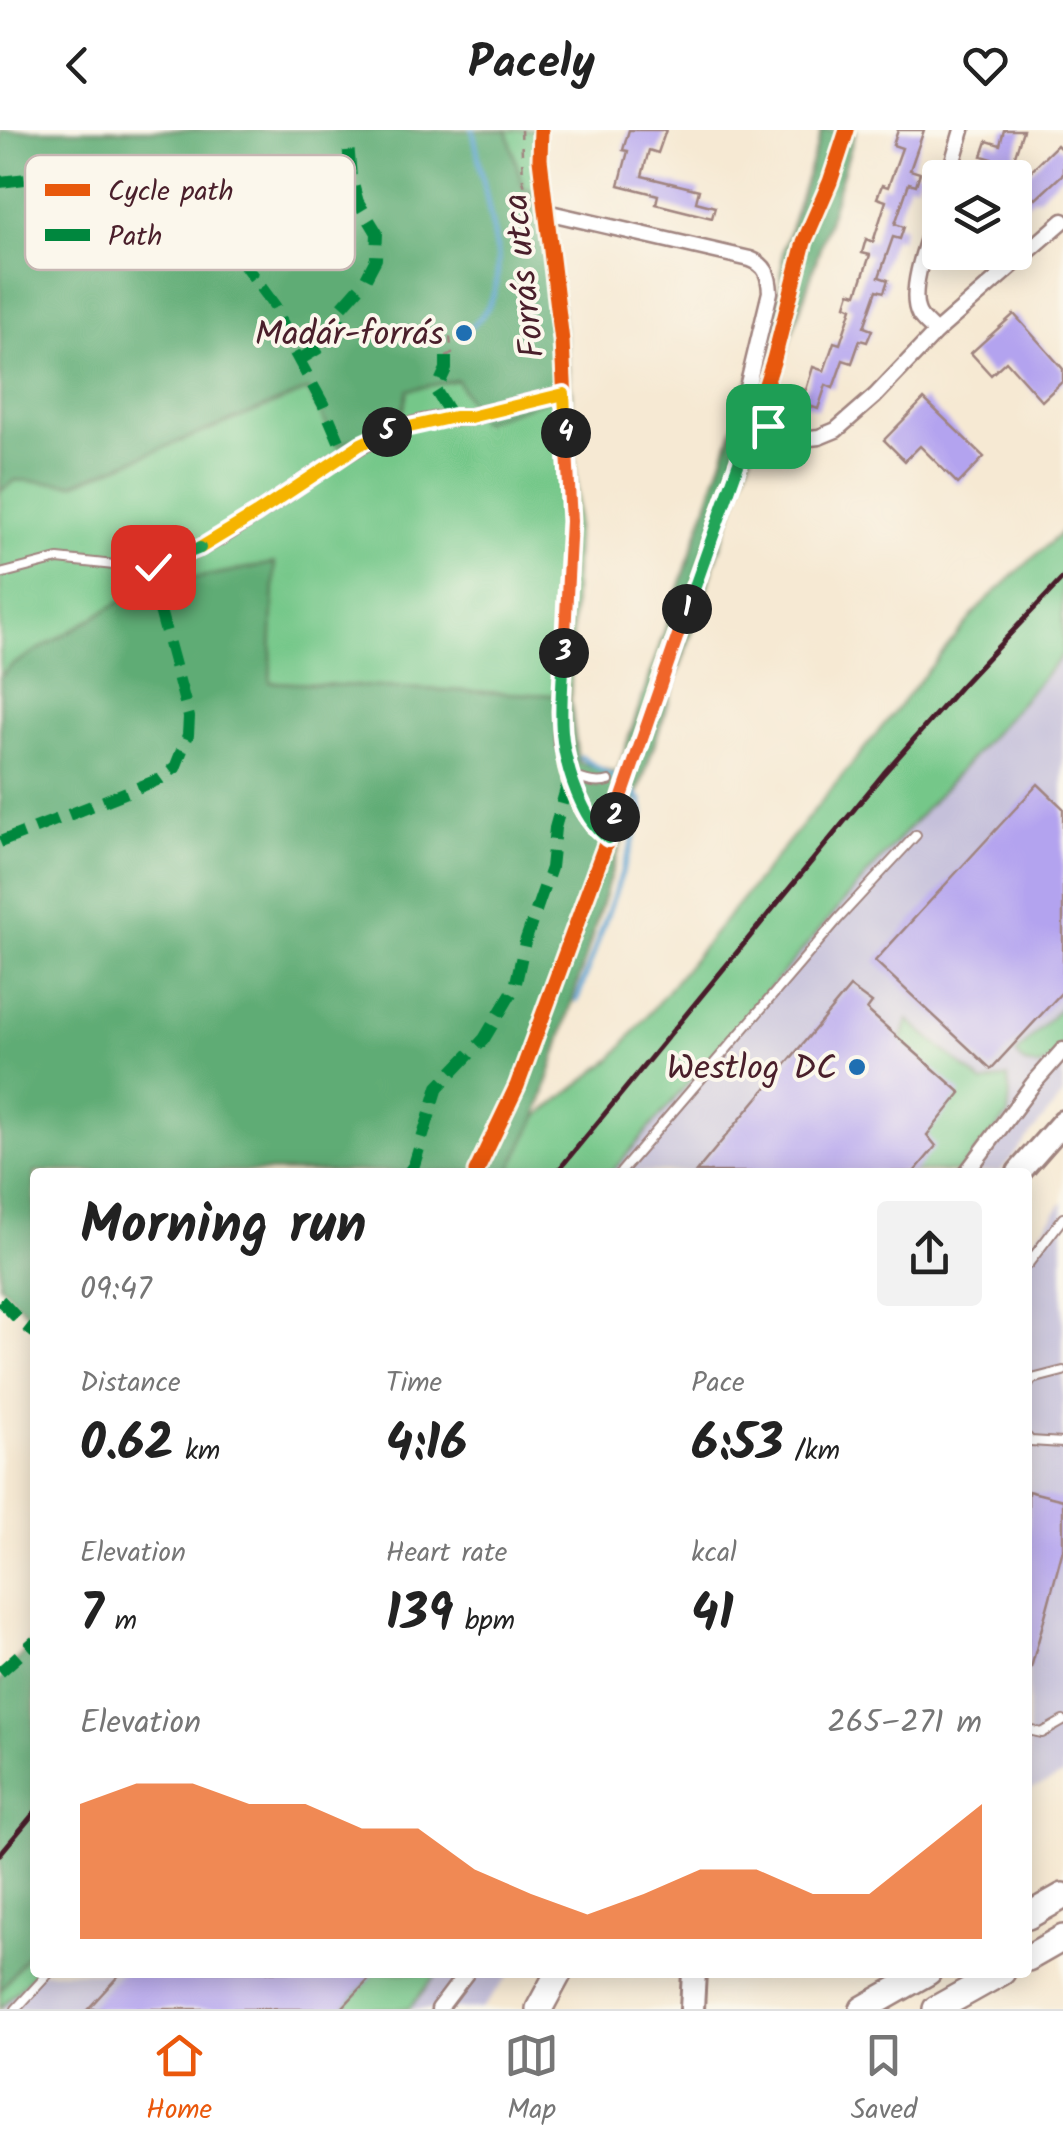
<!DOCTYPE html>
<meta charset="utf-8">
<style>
:root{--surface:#fff;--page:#f2f2f2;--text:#222;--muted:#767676;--line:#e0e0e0;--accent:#ea580c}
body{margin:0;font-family:Kalam,sans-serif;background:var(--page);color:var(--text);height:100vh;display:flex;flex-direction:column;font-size:38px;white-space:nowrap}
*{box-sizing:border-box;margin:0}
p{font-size:32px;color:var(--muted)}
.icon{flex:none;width:55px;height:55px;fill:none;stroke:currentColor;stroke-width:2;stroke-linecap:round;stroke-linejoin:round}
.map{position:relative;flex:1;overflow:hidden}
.sheet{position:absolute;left:30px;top:1038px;width:1002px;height:810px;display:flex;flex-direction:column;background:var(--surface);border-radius:10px;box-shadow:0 5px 25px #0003}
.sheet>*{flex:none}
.tools{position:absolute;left:922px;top:30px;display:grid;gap:20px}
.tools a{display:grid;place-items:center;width:110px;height:110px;border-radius:10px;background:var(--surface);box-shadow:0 5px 25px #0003;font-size:50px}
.pin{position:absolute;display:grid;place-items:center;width:85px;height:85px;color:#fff;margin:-42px;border-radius:20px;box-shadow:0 5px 15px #0006}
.km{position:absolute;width:50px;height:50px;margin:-25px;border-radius:50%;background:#222;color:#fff;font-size:28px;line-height:50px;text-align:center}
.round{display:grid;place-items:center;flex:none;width:105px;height:105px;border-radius:10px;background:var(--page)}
.headline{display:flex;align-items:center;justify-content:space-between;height:170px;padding:0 50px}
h1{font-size:55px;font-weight:700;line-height:75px}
.metrics{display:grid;grid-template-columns:repeat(3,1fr);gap:15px;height:170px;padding:10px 50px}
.metrics div{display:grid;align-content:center}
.metrics b{font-size:50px;font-weight:700}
.metrics small{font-size:28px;font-weight:400}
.metrics p{font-size:28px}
.chart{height:280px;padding:20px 50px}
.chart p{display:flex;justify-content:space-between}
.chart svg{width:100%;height:180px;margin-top:10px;fill:var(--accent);opacity:.7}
header{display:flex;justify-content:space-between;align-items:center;height:130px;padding:0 50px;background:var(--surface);font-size:45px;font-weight:700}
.tabs{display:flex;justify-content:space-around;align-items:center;height:140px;border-top:2px solid var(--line);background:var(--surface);font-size:28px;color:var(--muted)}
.tabs a{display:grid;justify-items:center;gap:5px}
.tabs .on{color:var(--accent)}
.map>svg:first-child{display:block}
.industrial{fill:#c5c0da}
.green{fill:#74c789;stroke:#5f735a;stroke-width:2.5}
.forest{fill:#5fac75;stroke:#546650;stroke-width:2.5}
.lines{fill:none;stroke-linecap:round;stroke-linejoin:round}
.stream{stroke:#5aa3d1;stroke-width:5}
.building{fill:#b3a3ef}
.lane-casing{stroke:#a0847f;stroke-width:12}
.street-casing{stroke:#a0847f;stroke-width:19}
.primary-casing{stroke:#a0847f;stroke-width:28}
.highway-casing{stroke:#a0847f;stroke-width:30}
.path{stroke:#a0847f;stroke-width:2.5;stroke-dasharray:8 8;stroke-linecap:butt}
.lane{stroke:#fff;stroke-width:8}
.street{stroke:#fff;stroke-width:14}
.primary{stroke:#fff;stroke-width:22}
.highway{stroke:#fff;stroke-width:25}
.rail{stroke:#4a1f2b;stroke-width:5}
.quiet{stroke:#00873e;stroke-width:12;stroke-dasharray:25 12;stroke-linecap:butt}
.cycleway-casing{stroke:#fbf7ec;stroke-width:21}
.cycleway{stroke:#e8590c;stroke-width:15}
.split-1-casing{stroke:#fff;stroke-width:20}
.split-2-casing{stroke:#fff;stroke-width:20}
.split-3-casing{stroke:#fff;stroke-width:20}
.split-4-casing{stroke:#fff;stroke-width:20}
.split-5-casing{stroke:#fff;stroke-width:20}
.split-6-casing{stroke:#fff;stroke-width:20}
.split-7-casing{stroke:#fff;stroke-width:20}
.split-1{stroke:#22a559;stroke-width:12}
.split-2{stroke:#f0652b;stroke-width:12}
.split-3{stroke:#22a559;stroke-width:12}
.split-4{stroke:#f0652b;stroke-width:12}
.split-5{stroke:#f5b400;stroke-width:12}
.split-6{stroke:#f5b400;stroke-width:12}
.split-7{stroke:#22a559;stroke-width:12}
.poi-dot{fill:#1f6fb2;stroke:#fbf7ec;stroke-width:4}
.labels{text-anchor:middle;stroke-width:8;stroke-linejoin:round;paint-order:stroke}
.street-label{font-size:35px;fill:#4a1f2b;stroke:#fbf7ec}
.poi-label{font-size:35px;fill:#4a1f2b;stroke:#fbf7ec;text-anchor:end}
.key{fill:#fbf7ec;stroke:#c6b6b2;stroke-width:2.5}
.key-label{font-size:28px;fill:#4a1f2b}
</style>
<header><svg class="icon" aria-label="back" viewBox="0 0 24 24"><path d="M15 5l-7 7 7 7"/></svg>Pacely<svg class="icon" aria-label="heart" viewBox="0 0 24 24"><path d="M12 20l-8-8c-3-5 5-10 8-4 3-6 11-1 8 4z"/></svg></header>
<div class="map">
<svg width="1063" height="1879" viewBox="0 0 1063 1879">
<rect width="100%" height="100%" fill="#fbf7ec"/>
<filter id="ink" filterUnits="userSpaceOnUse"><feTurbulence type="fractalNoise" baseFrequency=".01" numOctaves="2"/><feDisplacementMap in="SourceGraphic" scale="20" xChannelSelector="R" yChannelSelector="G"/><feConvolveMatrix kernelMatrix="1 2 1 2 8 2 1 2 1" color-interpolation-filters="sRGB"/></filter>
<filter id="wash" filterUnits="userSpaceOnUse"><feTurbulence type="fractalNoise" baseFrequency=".0048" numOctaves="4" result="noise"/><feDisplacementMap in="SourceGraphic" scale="40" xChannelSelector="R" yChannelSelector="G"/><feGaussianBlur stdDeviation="2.25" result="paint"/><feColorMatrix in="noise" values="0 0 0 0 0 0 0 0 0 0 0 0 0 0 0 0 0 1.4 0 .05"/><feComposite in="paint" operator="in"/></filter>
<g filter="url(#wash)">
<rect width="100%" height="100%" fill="#f6e9d3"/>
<!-- industrial -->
<g class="industrial">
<polygon points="1063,525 1063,965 1000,1042 612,1042 866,746"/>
<polygon points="1063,1072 1063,1646 1028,1661 1028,1118"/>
<polygon points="35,1814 35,1842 511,1843 482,1879 0,1879 0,1861"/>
</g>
<!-- green -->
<g class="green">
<polygon points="372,0 541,0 571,262 577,367 570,566 270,552 274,433 144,458 11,536 0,547 0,361 16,350 73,354 309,260 401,291 408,262"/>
<polygon points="1063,401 1063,525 866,746 612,1042 509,1042 537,987 612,929 982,474"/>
<polygon points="1063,875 1063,924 1039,937 1025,934 1016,924"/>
<polygon points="908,890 983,953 1008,947 1010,966 1008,986 958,1042 908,1042 930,1013 927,1005 901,911"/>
<polygon points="35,1814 35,1842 0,1879 0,1861"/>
<polygon points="376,1842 437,1842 437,1843 409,1879 341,1879"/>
</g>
<!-- forest -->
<g class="forest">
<polygon points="0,0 507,0 523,57 533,61 571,262 480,292 457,250 408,260 401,290 338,316 308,260 73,354 16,350 0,361"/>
<polygon points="822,0 856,0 816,131 611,744 537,987 509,1042 35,1042 35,1188 26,1182 0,1155 0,547 11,536 144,458 275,433 270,552 570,566 578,632 617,643 781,155 783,121"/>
<polygon points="35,1508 35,1814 0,1861 0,1551"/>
</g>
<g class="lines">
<!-- stream -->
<g class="stream">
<path d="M 464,203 C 493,180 498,161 498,125 L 473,0"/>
<polyline points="581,627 619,651"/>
<polyline points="577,870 643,683 641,671 634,662"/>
</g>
</g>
<g id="blocks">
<!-- building -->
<g class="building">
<polygon points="629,0 666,0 658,23 649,20 642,46 699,60 696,72 715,77 712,88 656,74 658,65 619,55 628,21 623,20"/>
<polygon points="898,0 924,0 910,40 920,43 916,55 909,53 895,94 904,97 900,109 893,107 879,147 888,150 884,162 877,160 864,197 872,200 867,212 860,210 852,233 843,230 833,258 826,255 818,279 795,271 799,258 806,260 813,237 824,241 834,212 840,214 852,178 846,175 850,162 857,164 870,125 862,123 866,109 873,112 886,71 877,68 882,55 888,57 902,18 893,15"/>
<polygon points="1004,0 1023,0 1012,35 982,26 987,11 1000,15"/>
<polygon points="1057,15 1063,21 1063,44 1036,69 1034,67 1015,85 1015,56"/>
<polygon points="1014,184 1063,239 1063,251 1042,271 1006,231 991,245 971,223"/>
<polygon points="924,269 984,327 958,354 920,316 905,331 884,310"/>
<polygon points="1038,654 1063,678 1063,861 991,939 875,831"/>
<polygon points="850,857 872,873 867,880 961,963 927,1005 936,1016 914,1042 696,1042"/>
<polygon points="1028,1361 1063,1370 1063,1419 1031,1538 1028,1538"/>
<polygon points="122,1842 376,1842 341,1879 88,1879"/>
</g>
</g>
</g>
<g filter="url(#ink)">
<use href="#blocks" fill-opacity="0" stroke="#a0847f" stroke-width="2.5"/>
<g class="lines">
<!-- lane casing -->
<g class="lane-casing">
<g id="lane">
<polyline points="0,444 58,429 142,438 153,437"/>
<path d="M 570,645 C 583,650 595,655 609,651"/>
<polyline points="621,1042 839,788 916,705"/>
<polyline points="1028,1134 1063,1088"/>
<polyline points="1028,1255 1032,1249 1063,1241"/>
<polyline points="1028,1308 1030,1311 1063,1313"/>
<polyline points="1028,1600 1042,1603 1063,1591"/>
<polyline points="16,1879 50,1842"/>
</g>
</g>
<!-- street casing -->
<g class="street-casing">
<g id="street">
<polyline points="541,0 540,29 544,63 562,211 571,391 561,581 561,611 570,645"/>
<polyline points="948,48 962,0"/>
<path d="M 546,82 L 750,129 C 766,135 769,145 770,162 L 746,262 L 747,276 L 755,287 L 768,296 L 801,309 L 819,307 L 836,300 L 875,266 L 936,202 L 1063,91"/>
<path d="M 936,202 C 931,197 922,190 919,184 C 906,160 932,99 940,73"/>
<path d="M 153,437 C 167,432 183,427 196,420 C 217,410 237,397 256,384 C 330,338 377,288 470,287 L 563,264"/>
<polyline points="967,1042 1033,954 1063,920"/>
<polyline points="439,1879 467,1842"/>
</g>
</g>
<!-- primary casing -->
<g class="primary-casing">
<g id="primary">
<polyline points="1019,1042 1063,992"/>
<polyline points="692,1879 694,1842"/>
</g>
</g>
<!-- highway casing -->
<g class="highway-casing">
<g id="highway">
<polyline points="1028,1786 1063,1766"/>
<polyline points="1028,1828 1063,1808"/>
<polyline points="539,1879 559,1842"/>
<polyline points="863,1879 928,1842"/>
<polyline points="936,1879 1002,1842"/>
</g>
</g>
<!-- path -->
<g class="path">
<polyline points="521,0 523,50 530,77"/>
<polyline points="446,227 452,224 450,208 462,202"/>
</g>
<!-- lane -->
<use href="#lane" class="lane"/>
<!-- street -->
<use href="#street" class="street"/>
<!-- primary -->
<use href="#primary" class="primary"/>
<!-- highway -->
<use href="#highway" class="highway"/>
<!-- rail -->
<g class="rail">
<polyline points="557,1042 884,643 960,557 1063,448"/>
<polyline points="0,1724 35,1682"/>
</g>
<!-- quiet -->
<g class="quiet">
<polyline points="0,52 60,45 187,91 241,130 275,176 294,221 323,274 345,325"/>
<polyline points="446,227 446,239 436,261 453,288"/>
<polyline points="299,230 324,215 337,201 341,178 364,152 376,129 377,103 358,72 351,47 348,13"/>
<polyline points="0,712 160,649 175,638 188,605 189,587 161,484 149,452 153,437"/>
<polyline points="409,1042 414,1035 438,957 484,909 515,857 525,812 551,738 555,698 569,648"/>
<polyline points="0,1170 22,1193 35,1203"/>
<polyline points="0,1542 35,1511"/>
</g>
<!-- cycleway casing -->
<g class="cycleway-casing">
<g id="cycleway">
<path d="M 541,0 L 540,29 L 544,63 L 562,211 L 571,391 L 561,581 C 562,624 571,681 608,708"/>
<polyline points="476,1042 517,956 608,708 661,550 759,276 774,229 804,112 830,52 847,0"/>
</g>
</g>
<!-- cycleway -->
<use href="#cycleway" class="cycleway"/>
</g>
</g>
<g class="lines" filter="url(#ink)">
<!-- split-1 casing -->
<g class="split-1-casing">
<polyline id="split-1" points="687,479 755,287 768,296"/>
</g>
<!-- split-2 casing -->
<g class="split-2-casing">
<polyline id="split-2" points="615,687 687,479"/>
</g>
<!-- split-3 casing -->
<g class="split-3-casing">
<path id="split-3" d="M 564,523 C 561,577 556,611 577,663 C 585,682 592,696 608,708 L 615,687"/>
</g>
<!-- split-4 casing -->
<g class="split-4-casing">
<polyline id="split-4" points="564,523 571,391 566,303"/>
</g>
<!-- split-5 casing -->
<g class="split-5-casing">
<polyline id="split-5" points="387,302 454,287 470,287 564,264 566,303"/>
</g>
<!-- split-6 casing -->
<g class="split-6-casing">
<polyline id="split-6" points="200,418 256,384 361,314 387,302"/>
</g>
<!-- split-7 casing -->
<g class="split-7-casing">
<polyline id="split-7" points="153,437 200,418"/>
</g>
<!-- split-1 -->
<use href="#split-1" class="split-1"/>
<!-- split-2 -->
<use href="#split-2" class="split-2"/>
<!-- split-3 -->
<use href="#split-3" class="split-3"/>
<!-- split-4 -->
<use href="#split-4" class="split-4"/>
<!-- split-5 -->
<use href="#split-5" class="split-5"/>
<!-- split-6 -->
<use href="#split-6" class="split-6"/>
<!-- split-7 -->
<use href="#split-7" class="split-7"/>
</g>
<!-- markers -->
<g class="poi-dot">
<circle cx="464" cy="203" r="10"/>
<circle cx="857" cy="937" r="10"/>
</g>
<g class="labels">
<!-- street labels -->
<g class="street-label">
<text transform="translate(523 146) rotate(-96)" y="12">Forrás utca</text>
</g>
<!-- poi labels -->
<g class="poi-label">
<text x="444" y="215">Madár-forrás</text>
<text x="837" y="949">Westlog DC</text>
</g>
</g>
<!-- legend -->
<rect x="25" y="25" width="330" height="115" rx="15" class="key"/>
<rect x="45" y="54" width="45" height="12" fill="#e8590c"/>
<rect x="45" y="99" width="45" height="12" fill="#00873e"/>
<g class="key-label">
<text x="108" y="70">Cycle path</text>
<text x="108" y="115">Path</text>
</g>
</svg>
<div class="tools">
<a><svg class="icon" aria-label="layers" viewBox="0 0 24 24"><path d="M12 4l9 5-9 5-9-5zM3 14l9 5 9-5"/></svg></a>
</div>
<div class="pin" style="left:768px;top:296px;background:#1e9e55"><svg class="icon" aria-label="arrive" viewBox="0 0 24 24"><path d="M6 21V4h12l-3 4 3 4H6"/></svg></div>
<div class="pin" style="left:153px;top:437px;background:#d93025"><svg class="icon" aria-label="check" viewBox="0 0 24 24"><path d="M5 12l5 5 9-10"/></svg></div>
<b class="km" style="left:687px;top:479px">1</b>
<b class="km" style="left:615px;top:687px">2</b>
<b class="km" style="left:564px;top:523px">3</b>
<b class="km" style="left:566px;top:303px">4</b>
<b class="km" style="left:387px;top:302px">5</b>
<section class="sheet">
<div class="headline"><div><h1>Morning run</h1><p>09:47</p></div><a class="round"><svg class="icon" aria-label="share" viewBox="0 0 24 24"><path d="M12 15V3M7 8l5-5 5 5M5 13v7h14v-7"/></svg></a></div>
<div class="metrics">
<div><p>Distance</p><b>0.62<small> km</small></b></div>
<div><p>Time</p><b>4:16</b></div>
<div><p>Pace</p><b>6:53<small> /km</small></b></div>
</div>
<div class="metrics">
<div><p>Elevation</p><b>7<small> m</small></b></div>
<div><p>Heart rate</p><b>139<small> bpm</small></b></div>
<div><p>kcal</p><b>41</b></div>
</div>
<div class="chart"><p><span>Elevation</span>265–271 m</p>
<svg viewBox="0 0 160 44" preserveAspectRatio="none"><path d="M0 44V11L10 6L20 6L30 11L40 11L50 17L60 17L70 27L80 33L90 38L100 33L110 27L120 27L130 33L140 33L150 22L160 11V44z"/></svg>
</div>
</section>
</div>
<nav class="tabs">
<a class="on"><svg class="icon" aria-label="home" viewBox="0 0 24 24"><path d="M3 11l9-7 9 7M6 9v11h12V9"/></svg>Home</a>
<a><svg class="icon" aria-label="map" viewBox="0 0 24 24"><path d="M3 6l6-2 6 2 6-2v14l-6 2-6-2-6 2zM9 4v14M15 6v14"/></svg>Map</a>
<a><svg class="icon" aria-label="saved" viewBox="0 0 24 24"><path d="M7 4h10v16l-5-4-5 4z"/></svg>Saved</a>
</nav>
